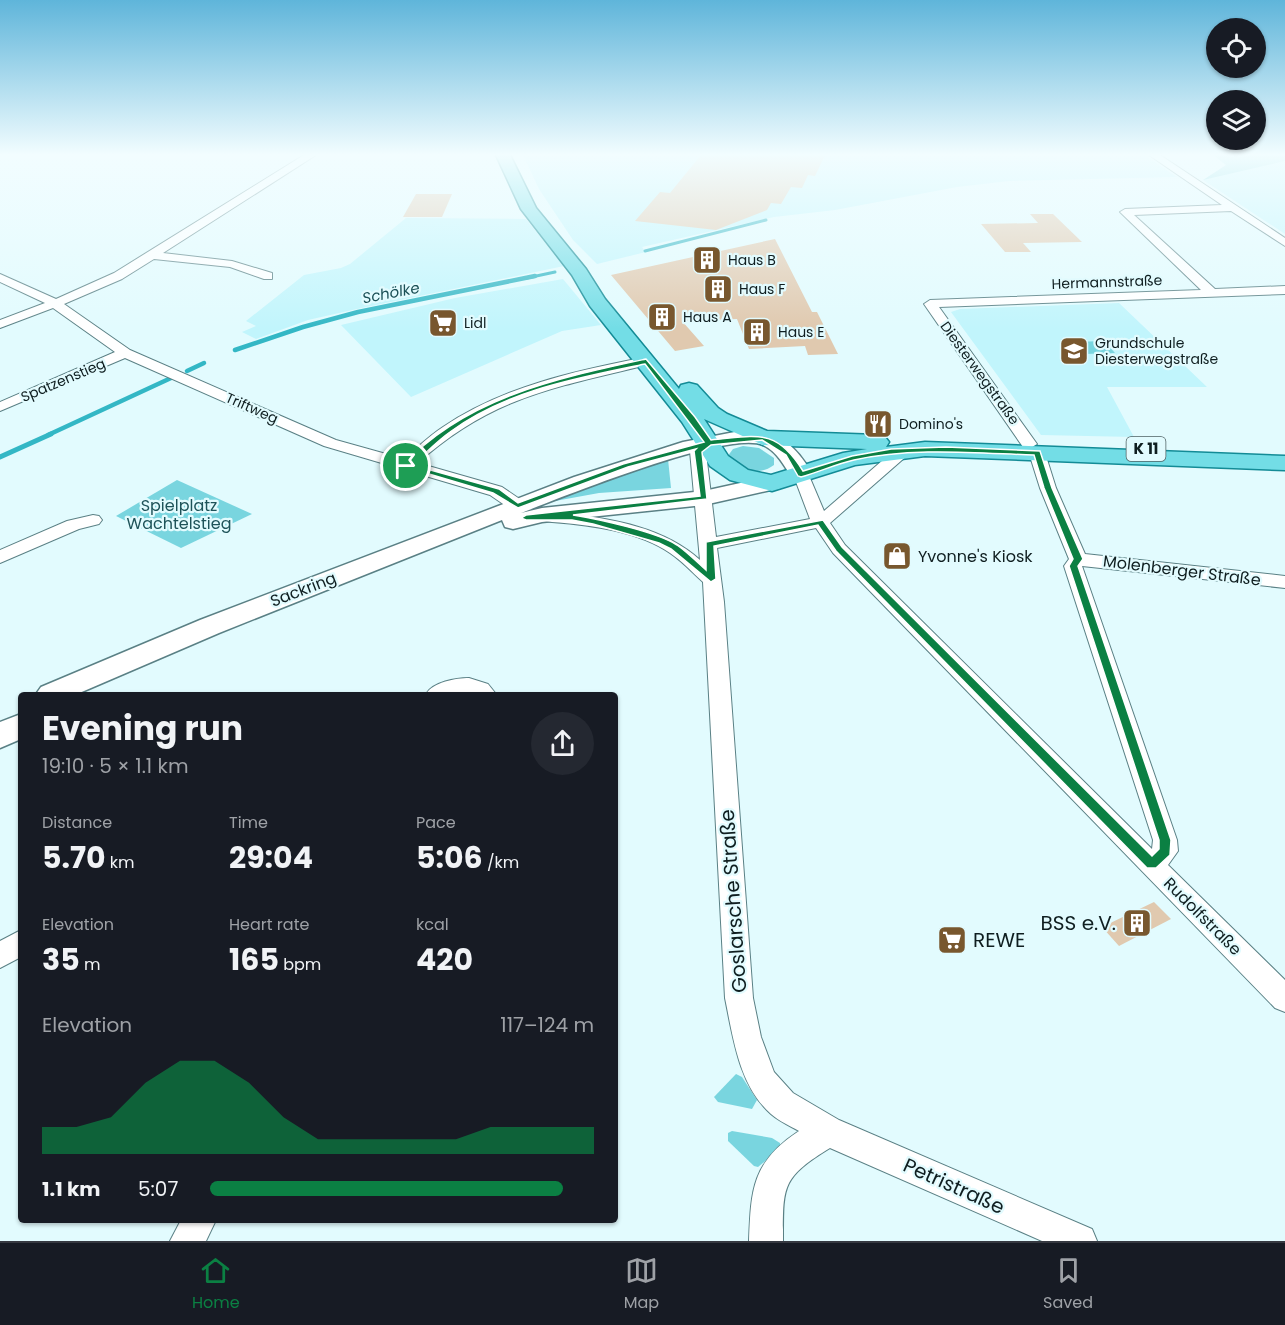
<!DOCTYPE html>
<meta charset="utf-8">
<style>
:root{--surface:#171b24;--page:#242831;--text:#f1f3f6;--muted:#9ea1a6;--line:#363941;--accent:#0b8043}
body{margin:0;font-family:Poppins,sans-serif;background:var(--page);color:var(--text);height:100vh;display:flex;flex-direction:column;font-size:22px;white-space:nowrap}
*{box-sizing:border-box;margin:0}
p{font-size:20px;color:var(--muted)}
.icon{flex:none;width:33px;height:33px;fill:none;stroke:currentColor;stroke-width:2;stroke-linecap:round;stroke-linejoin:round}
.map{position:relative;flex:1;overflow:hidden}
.panel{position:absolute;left:18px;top:692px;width:600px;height:531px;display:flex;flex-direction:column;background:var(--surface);border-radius:6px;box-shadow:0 2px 4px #0004}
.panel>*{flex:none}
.tools{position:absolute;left:1206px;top:18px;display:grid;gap:12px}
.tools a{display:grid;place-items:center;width:60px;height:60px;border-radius:50%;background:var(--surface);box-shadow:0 2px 4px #0004;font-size:30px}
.pin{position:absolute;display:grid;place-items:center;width:51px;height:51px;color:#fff;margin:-26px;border:3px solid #fff;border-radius:50%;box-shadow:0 2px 6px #0007}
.round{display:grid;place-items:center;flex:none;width:63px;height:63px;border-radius:32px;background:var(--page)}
.overview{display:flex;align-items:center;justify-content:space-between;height:102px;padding:0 24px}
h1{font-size:33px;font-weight:700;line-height:45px}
.metrics{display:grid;grid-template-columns:repeat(3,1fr);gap:9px;height:102px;padding:6px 24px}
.metrics div{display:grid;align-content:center}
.metrics b{font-size:30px;font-weight:700}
.metrics small{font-size:16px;font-weight:400}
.metrics p{font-size:16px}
.chart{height:168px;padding:12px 24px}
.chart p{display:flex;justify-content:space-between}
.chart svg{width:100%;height:108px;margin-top:6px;fill:var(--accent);opacity:.7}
ul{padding:0 24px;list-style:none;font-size:20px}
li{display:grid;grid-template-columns:96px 72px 1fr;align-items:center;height:45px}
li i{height:15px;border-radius:8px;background:var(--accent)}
.dock{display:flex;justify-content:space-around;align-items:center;height:84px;border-top:2px solid var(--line);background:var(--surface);font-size:16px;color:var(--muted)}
.dock a{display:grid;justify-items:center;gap:3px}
.dock .current{color:var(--accent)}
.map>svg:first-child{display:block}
.built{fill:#c1f5fc}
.green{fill:#79d5df}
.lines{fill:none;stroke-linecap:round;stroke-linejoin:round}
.stream-far2{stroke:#33b7c5;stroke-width:3}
.stream-far1{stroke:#33b7c5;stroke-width:4.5}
.stream{stroke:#33b7c5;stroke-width:5}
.building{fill:#e0c9af}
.minor-casing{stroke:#5a8085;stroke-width:2}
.secondary-casing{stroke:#5a8085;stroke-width:3}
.primary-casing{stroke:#138b96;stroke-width:3}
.minor{fill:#fff;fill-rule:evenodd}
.secondary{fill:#fff;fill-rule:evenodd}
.primary{fill:#73dde6;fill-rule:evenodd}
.route{fill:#0b8043;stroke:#fff;stroke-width:1.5;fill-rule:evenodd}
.labels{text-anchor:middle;stroke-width:4.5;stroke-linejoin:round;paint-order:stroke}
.far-poi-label{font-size:14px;fill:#0f1e20;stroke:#e2fbfe;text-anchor:start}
.far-street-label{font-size:14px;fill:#0f1e20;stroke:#e2fbfe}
.far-water-label{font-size:15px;font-style:italic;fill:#1b5056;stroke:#e2fbfe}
.shield{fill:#e2fbfe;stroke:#4e6063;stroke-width:1.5}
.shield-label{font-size:15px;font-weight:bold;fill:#0f1e20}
.park-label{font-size:16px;fill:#1e5359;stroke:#e2fbfe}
.poi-label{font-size:16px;fill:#0f1e20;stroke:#e2fbfe;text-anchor:start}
.street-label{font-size:16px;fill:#0f1e20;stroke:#e2fbfe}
.near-street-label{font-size:20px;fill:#0f1e20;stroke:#e2fbfe}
.near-poi-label{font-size:20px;fill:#0f1e20;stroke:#e2fbfe;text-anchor:end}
</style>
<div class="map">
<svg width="1285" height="1241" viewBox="0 0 1285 1241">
<rect width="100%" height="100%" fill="#e2fbfe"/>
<!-- built -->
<g class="built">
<polygon points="523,155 1144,155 1177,177 1009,181 957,187 835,210 774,217 642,247 646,252 597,264 573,240 539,189"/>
<polygon points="1285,161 1285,234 1203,180 1258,166"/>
<polygon points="406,218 526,219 564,266 357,309 308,320 256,339 242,332 256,326 246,321 304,275 341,268 350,264"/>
<polygon points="563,279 601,325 562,331 411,397 341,325 455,298"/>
<polygon points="1119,303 1207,387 1107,387 1134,437 1041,435 951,312 960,309"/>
</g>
<!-- green -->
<g class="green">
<polygon points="1213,155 1285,155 1285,161 1203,180 1226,165"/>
<polygon points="1104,341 1115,353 1085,354 1074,342"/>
<path d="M 743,446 L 759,448 L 774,458 L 774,465 C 756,478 743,467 727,457 L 733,449 Z"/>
<polygon points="668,459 671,488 599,493 555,501 552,499"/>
<polygon points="177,480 252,514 181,548 116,516"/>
<polygon points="736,1074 742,1077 757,1100 752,1109 718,1102 714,1097"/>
<polygon points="732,1131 772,1138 780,1143 780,1149 758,1167 754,1166 728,1141 728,1133"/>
</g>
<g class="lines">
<!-- stream-far2 -->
<g class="stream-far2">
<polyline points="645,251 766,220"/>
<polyline points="527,278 555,272"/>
</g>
<!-- stream-far1 -->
<g class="stream-far1">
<polyline points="235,350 303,327 358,312 535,276"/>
<polyline points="187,371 204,363"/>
<polyline points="48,435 171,378"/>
</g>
<!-- stream -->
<polyline class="stream" points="0,457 51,434"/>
</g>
<!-- building -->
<g class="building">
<polygon points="701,155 825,155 815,176 808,175 802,188 791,187 781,204 771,203 767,210 716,230 635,221 660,192 670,193"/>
<polygon points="416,194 452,194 442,217 403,217"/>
<polygon points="1030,214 1053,214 1082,242 1023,243 1031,252 1005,252 981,224 1038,223"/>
<polygon points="775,239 812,312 817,312 838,354 808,355 805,346 749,349 737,319 682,321 704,346 675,351 611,275"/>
<polygon points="1154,902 1171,919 1119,946 1102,927"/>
</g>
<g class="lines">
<!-- minor casing -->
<g class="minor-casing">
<g id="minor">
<path d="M 304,155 L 316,155 L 163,253 L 232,261 L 272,273 L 272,279 L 264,279 L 230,267 L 154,259 L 122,279 L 64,304 L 130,350 L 336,440 L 404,459 C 417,448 429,436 443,427 C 504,386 575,371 646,357 L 651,358 L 653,361 L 651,364 C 558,387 492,396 418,463 L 502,487 L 524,502 L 526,506 L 524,510 L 512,510 L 490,495 L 324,446 L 125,358 L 0,411 L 0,402 L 115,352 L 53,308 L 0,328 L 0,320 L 45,303 L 0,282 L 0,274 L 56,299 L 114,273 Z"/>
<polygon points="1149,155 1160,155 1285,238 1285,246 1231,211 1134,215 1215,289 1285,286 1285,294 939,307 1037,444 1029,449 1023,447 924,304 930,300 1201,290 1120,212 1125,209 1222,205"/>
<path d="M 709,438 L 717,443 L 706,453 L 716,537 L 810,519 L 793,474 L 795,471 L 807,471 L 824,511 L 898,447 L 910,447 L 912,450 L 910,453 L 830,523 L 845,545 L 1152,849 L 1153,840 L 1064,566 L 1069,559 L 1040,488 L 1029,453 L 1037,448 L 1045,453 L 1056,488 L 1085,554 L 1285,576 L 1285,588 L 1082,566 L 1177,840 L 1178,851 L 1168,865 L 1285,980 L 1285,1012 L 1275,1008 L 833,553 L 816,528 L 717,548 L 724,602 L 753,998 L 761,1037 L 774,1072 L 793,1093 L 839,1120 L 1092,1229 L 1097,1241 L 1042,1241 L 830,1148 C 781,1178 783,1186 783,1241 L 749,1241 C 751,1189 752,1162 799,1131 C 790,1126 779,1121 771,1114 C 739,1086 733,1037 725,998 L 703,582 C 692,572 682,561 670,553 C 638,531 590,525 552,522 L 546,521 L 543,517 L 546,513 L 565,513 C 612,519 664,527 700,560 L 690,451 L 703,440 Z"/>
<polygon points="93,515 99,516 102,520 99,524 79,529 0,563 0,550 67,521"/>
<path d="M 469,678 L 488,684 L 496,694 L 426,694 C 433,682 456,678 469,678 Z"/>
<polygon points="21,930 21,957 0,968 0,941"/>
<polygon points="181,1220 216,1220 206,1241 170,1241"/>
</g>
</g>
<!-- secondary casing -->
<g class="secondary-casing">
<g id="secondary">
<path d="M 745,430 C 778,431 797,446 812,474 L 809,479 L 801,481 L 793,479 C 784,466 778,452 763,445 C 727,430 563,497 521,513 L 542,508 L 704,491 L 772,476 L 780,478 L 783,483 L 780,488 L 704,505 L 542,522 L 513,529 L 505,527 L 502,520 L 219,633 L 77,694 L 36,694 L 41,687 L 200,620 L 574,477 L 683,442 Z"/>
<polygon points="21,714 21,739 0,748 0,722"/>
</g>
</g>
<!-- primary casing -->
<g class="primary-casing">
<path id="primary" d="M 496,155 L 510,155 L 536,208 L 586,269 L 605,299 L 679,389 L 681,385 L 689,383 L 697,385 L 718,408 L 727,414 L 767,431 L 877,435 L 885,437 L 889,442 L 886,447 L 925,442 L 1285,456 L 1285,470 L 925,456 L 855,465 L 772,491 L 730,480 L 710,466 L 682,422 L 590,306 L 572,275 L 521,209 ZM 704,419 L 763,445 L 867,449 L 843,453 L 771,475 L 748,470 L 728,456 Z"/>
</g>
<!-- minor -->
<use href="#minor" class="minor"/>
<!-- secondary -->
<use href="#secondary" class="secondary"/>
<!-- primary -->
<use href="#primary" class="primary"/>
</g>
<!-- sky -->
<linearGradient id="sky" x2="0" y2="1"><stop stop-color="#5fb5da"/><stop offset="0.47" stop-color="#f2fdff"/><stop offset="1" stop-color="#f2fdff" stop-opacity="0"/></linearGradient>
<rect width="1285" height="329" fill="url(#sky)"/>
<!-- route -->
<path class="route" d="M 646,359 L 695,417 L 711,440 C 756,436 776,427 803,471 L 852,456 L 891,449 L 946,447 L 1040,451 L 1052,488 L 1083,559 L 1078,566 L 1171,840 L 1170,855 L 1156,868 L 1147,868 L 836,551 L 818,525 L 714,546 L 716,579 L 711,582 L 671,549 L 659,543 L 593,524 L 572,520 L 526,520 L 521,518 L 526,515 L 700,496 L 694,451 L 696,449 L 628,467 L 518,508 L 493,493 L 402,466 C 466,397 558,378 646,359 ZM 645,364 L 704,442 L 623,464 L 518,503 L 499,489 L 412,465 C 425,454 437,441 450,432 C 507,390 578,378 645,364 ZM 762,440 L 786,455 L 798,476 L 801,477 C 819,472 836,464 854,460 C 912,447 974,453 1034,455 L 1044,488 L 1073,559 L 1069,566 L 1159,840 L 1159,849 L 1152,856 L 842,547 L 823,520 L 706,542 L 706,570 C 697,562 687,552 677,545 C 657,532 598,519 573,515 L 707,499 L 702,452 L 711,445 Z"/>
<!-- icons -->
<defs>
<g id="building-square" transform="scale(1.5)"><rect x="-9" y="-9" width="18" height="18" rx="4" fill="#78572e" stroke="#e2fbfe"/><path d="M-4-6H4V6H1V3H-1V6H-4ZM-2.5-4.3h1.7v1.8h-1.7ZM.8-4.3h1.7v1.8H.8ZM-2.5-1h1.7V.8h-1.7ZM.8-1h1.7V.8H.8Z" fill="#fff"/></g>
<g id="supermarket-square" transform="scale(1.5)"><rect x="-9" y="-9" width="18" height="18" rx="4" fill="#78572e" stroke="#e2fbfe"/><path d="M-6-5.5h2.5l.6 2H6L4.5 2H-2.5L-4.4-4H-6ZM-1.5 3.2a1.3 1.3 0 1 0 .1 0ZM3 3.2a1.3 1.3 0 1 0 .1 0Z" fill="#fff"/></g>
<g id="school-square" transform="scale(1.5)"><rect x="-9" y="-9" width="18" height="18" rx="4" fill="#78572e" stroke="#e2fbfe"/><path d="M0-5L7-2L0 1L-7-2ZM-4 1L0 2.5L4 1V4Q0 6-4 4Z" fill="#fff"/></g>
<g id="restaurant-square" transform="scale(1.5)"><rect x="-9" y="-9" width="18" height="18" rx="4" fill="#78572e" stroke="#e2fbfe"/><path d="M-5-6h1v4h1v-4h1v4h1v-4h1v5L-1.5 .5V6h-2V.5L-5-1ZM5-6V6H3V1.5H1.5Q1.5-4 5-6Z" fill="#fff"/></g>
<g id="shop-square" transform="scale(1.5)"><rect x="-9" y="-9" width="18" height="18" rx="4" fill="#78572e" stroke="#e2fbfe"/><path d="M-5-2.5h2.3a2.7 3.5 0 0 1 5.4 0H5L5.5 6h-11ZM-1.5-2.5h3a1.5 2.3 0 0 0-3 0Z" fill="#fff"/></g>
</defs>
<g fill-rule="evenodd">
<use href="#building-square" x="707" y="260"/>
<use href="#building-square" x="718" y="289"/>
<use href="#building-square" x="662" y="317"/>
<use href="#supermarket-square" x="443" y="323"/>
<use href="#building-square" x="757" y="332"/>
<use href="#school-square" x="1074" y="351"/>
<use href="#restaurant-square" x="878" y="424"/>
<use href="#shop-square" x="897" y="556"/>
<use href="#building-square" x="1137" y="923"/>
<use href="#supermarket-square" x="952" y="940"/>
</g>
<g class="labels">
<!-- far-poi labels -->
<g class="far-poi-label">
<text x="728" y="265">Haus B</text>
<text x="739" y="294">Haus F</text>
<text x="683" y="322">Haus A</text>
<text x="464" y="328">Lidl</text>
<text x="778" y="337">Haus E</text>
<text x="1095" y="348">Grundschule<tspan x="1095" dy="16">Diesterwegstraße</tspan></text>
<text x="899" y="429">Domino's</text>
</g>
<!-- far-street labels -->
<g class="far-street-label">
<text transform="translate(1107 282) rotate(-2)" y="5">Hermannstraße</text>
<text transform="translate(980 373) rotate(54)" y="5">Diesterwegstraße</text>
<text transform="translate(63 380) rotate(-23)" y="5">Spatzenstieg</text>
<text transform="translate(252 408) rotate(24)" y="5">Triftweg</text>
</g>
<!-- far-water labels -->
<g class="far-water-label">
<text transform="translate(391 293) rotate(-11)" y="5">Schölke</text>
</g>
<!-- shield labels -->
<rect class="shield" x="1126.5" y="437" width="39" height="24" rx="4.5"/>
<g class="shield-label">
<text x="1146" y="454">K 11</text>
</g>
<!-- park labels -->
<g class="park-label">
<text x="179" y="511">Spielplatz<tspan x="179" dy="18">Wachtelstieg</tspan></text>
</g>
<!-- poi labels -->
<g class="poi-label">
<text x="918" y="562">Yvonne's Kiosk</text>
</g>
<!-- street labels -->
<g class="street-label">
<text transform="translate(1182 570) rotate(7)" y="6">Molenberger Straße</text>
<text transform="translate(303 589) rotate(-21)" y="6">Sackring</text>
<text transform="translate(1203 916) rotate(45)" y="6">Rudolfstraße</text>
</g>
<!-- near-street labels -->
<g class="near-street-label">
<text transform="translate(733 901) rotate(-94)" y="7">Goslarsche Straße</text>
<text transform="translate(954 1186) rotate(24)" y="7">Petristraße</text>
</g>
<!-- near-poi labels -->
<g class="near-poi-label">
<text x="1116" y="930">BSS e.V.</text>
<text x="973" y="947" text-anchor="start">REWE</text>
</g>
</g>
</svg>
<div class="tools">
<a><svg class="icon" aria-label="locate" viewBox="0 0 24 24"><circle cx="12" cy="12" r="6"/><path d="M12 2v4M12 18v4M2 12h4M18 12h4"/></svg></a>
<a><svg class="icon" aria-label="layers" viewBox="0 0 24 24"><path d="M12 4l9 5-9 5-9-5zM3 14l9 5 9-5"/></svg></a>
</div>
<div class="pin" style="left:406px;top:466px;background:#1e9e55"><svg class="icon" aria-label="arrive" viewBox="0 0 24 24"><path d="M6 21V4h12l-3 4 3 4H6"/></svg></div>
<section class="panel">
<div class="overview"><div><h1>Evening run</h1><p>19:10 · 5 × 1.1 km</p></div><a class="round"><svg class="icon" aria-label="share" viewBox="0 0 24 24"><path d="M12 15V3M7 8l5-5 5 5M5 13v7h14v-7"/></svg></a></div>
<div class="metrics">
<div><p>Distance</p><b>5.70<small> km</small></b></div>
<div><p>Time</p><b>29:04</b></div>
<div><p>Pace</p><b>5:06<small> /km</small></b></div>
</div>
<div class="metrics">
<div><p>Elevation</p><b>35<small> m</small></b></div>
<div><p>Heart rate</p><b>165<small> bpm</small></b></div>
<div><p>kcal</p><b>420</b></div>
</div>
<div class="chart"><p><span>Elevation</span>117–124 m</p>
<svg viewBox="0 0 160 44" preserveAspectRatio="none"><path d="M0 44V33L10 33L20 29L30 15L40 6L50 6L60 15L70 29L80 38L90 38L100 38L110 38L120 38L130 33L140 33L150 33L160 33V44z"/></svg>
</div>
<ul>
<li><b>1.1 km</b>5:07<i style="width:92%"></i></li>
</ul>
</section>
</div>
<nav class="dock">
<a class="current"><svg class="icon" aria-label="home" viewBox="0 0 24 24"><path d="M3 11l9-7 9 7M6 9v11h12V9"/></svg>Home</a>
<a><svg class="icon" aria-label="map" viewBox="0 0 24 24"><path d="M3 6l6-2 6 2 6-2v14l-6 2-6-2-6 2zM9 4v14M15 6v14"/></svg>Map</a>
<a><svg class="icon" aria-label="saved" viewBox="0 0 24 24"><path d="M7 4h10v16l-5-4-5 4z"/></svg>Saved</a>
</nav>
